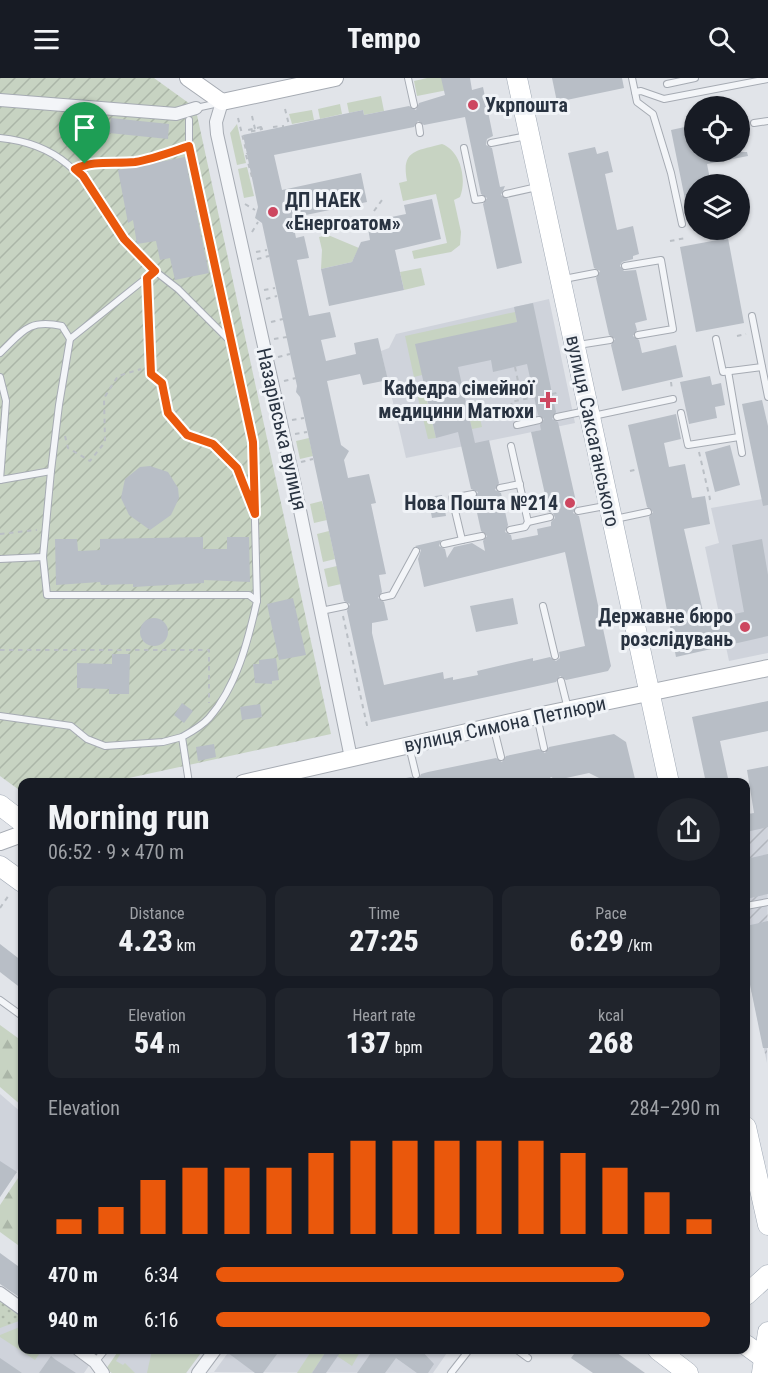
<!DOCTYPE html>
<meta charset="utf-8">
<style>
:root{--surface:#171b24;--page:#20242c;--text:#f1f3f6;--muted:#9ea1a6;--accent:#ea580c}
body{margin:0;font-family:"Roboto Condensed",sans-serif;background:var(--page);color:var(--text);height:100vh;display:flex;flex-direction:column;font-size:22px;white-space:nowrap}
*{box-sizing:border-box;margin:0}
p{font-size:20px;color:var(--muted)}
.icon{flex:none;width:33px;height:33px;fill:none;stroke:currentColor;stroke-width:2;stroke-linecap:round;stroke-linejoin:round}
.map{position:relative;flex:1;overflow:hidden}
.panel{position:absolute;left:18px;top:700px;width:732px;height:576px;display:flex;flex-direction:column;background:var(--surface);border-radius:12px;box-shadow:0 2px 4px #0004}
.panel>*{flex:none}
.buttons{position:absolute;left:684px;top:18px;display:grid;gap:12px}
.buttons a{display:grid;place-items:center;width:66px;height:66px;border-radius:50%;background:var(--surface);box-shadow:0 2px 4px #0004;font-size:30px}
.pin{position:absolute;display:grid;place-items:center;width:51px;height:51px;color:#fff;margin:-62px -26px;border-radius:50% 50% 50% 0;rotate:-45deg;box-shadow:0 0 6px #0007}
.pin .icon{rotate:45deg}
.round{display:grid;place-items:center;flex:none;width:63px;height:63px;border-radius:32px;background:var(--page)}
.overview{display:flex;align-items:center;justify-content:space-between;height:102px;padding:0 30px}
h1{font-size:33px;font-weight:800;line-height:45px}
.metrics{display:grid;grid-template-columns:repeat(3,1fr);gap:9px;height:102px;padding:6px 30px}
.metrics div{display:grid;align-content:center;border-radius:12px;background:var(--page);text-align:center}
.metrics b{font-size:30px;font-weight:800}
.metrics small{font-size:16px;font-weight:400}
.metrics p{font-size:16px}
.chart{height:168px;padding:12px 30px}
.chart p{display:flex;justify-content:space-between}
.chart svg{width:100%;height:108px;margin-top:6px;stroke:var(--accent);stroke-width:6}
ul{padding:0 30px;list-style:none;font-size:20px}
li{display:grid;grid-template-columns:96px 72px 1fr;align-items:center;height:45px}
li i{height:15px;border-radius:8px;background:var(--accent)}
header{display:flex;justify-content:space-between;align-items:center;height:78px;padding:0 30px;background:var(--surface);font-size:27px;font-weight:800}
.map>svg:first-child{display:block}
.built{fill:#cfd3db}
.industrial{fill:url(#industrial-furrows)}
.grass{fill:#c7d3c2}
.forest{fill:url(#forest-firs)}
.park{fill:url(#park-dots)}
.garden{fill:url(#garden-furrows)}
.building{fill:#b8bec6;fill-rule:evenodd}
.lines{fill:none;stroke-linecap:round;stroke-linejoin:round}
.lane-casing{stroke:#a6abb3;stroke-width:8}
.street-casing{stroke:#a6abb3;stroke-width:14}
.secondary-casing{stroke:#a6abb3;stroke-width:18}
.primary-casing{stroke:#a0a9b5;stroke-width:21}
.path{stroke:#babfc5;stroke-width:2;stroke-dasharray:4.5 4.5;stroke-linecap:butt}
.lane{stroke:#f3f5f8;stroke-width:6}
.street{stroke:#f3f5f8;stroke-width:12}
.secondary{stroke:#fff;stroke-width:16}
.primary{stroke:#fff;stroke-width:20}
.route-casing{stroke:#fff;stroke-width:12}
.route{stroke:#ea580c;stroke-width:8}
.poi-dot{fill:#cd4760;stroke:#f0f3f7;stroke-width:2}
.labels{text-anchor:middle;stroke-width:6;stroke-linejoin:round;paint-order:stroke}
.poi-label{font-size:20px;font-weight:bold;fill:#293341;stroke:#f0f3f7;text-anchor:end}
.street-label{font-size:20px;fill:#293341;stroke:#f0f3f7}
</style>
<header><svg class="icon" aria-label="menu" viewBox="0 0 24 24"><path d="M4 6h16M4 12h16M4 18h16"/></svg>Tempo<svg class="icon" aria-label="search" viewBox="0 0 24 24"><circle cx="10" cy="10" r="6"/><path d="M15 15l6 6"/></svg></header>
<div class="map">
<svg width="768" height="1295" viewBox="0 0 768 1295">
<defs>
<pattern id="industrial-furrows" width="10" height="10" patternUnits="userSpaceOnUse" patternTransform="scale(1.5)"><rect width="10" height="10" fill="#cfd3db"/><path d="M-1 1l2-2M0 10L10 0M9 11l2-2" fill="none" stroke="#b2b6bd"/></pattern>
<pattern id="forest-firs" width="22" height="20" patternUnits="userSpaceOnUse" patternTransform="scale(1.5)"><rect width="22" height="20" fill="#c7d3c2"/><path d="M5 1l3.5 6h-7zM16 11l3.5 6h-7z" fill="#abb6a8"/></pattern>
<pattern id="park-dots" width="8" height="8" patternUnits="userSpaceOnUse" patternTransform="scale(1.5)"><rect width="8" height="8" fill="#c7d3c2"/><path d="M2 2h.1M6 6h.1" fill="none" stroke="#abb6a8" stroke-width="1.8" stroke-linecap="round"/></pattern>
<pattern id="garden-furrows" width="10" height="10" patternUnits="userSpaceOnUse" patternTransform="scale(1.5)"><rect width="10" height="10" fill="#c7d3c2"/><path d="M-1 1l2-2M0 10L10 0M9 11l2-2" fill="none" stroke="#abb6a8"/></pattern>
</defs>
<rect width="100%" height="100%" fill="#e1e4e9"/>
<!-- built -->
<g class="built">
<polygon points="549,221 575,345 406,380 381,273 389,270 396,256"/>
<polygon points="768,420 768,575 729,583 705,469 719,465 711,430"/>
<polygon points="0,1016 22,1035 22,1085 0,1119"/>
<polygon points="0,1220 22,1236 22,1272 71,1272 90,1286 84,1295 0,1295"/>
<polygon points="123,1272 203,1272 186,1295 112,1295 109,1292"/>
<polygon points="230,1272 449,1272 433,1295 214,1294"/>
</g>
<!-- industrial -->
<polygon class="industrial" points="746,725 748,736 768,732 767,985 746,887"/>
<!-- grass -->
<g class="grass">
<polygon points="427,0 441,0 468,8 417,18 414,3"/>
<polygon points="381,18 384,33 364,37 363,32 349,35 347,25"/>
<polygon points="340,26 342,36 320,41 318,31"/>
<polygon points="312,32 314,42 292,46 289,36"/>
<polygon points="237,46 246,85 237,87 230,55"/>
<path d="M 442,66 C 461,73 467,102 460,119 L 454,122 L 461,154 L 460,167 L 451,174 L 414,181 L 412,173 L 447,165 L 436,116 L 403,123 L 399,105 L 407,103 C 401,72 416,73 442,66 Z"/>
<polygon points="247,89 254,118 244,120 238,91"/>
<polygon points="328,157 359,170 352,184 321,191 322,172 319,159"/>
<polygon points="421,190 425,207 404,212 400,194"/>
<polygon points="515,234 517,244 422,297 414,299 405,258"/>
<polygon points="425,315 436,360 428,361 417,316"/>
<polygon points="476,323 482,349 472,351 466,326"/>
<polygon points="309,360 313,378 300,381 296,363"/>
<polygon points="322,423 327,442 314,445 310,426"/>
<polygon points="329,453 335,481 323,484 317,456"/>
<polygon points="337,488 341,506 328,509 324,491"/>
<polygon points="22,1248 22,1272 42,1272 35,1282 0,1259 0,1257"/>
<polygon points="119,1272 123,1272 116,1283 123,1287 125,1285 135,1295 112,1295 106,1291"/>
<polygon points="152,1272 203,1272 186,1295 147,1295"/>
<polygon points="312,1272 327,1272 312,1295 297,1295"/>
<polygon points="336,1272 361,1272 352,1288 337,1278"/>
</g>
<!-- forest -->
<g class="forest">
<polygon points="0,947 22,963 22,1028 0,1009"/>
<polygon points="22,1094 22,1170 0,1154 0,1127"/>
</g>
<!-- park -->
<polygon class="park" points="0,1222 20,1238 19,1243 0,1250"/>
<!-- garden -->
<polygon class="garden" points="0,0 154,0 190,26 197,37 331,656 106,705 22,705 22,714 0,698"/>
<!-- building -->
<g class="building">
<path d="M 441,0 L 470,0 L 472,12 L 483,9 L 493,58 L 487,61 L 486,67 L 492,70 L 500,109 L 505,108 L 501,117 L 508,121 L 522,185 L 497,191 L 483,126 L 487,120 L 481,116 L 465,39 L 424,47 L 418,43 L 414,49 L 274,77 L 282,112 L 361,95 L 367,124 L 292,140 L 296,160 L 304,158 L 309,180 L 297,182 L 309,238 L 330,234 L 336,259 L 321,262 L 326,283 L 356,276 L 354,265 L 378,260 L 388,302 L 363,307 L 360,296 L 327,303 L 341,367 L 349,373 L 344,382 L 348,400 L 369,396 L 376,425 L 371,426 L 386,496 L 379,497 L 382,514 L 378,520 L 384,524 L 388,542 L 372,545 L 372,555 L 384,607 L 443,594 L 444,601 L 453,599 L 453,602 L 478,597 L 477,593 L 533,580 L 533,583 L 550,579 L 556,583 L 560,580 L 559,574 L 585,568 L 565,474 L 424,509 L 418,481 L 421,472 L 415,468 L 441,462 L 439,468 L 445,471 L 447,480 L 454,469 L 472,465 L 485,473 L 483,463 L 487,458 L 481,453 L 474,421 L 478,414 L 471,411 L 458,354 L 436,360 L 415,266 L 517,244 L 514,229 L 533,225 L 556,334 L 552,341 L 558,344 L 577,428 L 573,435 L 579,438 L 611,588 L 608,593 L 566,602 L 560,598 L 556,604 L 371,644 L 347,533 L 350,526 L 344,523 L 300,319 L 296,314 L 297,308 L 262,145 L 255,140 L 258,129 L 243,57 L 363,32 L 364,37 L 409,28 L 416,32 L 419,25 L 445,17 ZM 491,282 L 493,294 L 527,286 L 538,337 L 544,341 L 540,347 L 541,352 L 531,354 L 549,434 L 553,435 L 555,440 L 551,444 L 551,448 L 537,451 L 538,457 L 512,462 L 511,457 L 505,454 L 508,447 L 501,415 L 495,412 L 499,405 L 489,362 L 475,365 L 458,289 Z"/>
<polygon points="552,0 622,0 624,10 557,24"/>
<polygon points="111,40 169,46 168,61 109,55"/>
<polygon points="694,47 694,74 747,74 748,78 707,86 711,106 694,106 694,146 690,146 671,52"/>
<polygon points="595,69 597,76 608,73 613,94 605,96 617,152 633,148 639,176 633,178 633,181 622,184 620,188 624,193 636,192 647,242 635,245 637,252 633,258 639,262 642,275 676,267 683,299 622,313 611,267 615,261 609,257 596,200 600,193 594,190 568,75"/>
<polygon points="185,79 209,195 175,202 170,180 160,182 156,163 137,166 133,142 128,145 118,92"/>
<polygon points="432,121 441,161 395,172 404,212 329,228 321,191 352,184 361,164 370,162 367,144 406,136 404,127"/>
<polygon points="728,160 744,245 696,254 680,169"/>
<polygon points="710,298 712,307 721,305 725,327 715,329 717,340 689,346 680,304"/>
<polygon points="762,322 768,348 768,427 763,428 742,326"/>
<polygon points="676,336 681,361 664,365 669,389 685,386 692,420 705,418 710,446 684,451 705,542 744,534 732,467 762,461 768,497 768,558 676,579 649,439 653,434 647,429 628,347"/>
<polygon points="730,367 740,407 715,414 705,374"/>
<polygon points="150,388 168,394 178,410 179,420 171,437 150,452 129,437 121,420 125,401 140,389"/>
<polygon points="442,417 446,438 432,440 428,419"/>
<polygon points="203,459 203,471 227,471 227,459 249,459 250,504 204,502 204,505 133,509 133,506 101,507 100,504 56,507 55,461 77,461 78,473 100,472 100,461"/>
<polygon points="293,520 306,577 279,582 267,526"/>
<polygon points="513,520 518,546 476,554 470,528"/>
<circle cx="154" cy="554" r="14"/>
<polygon points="112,576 130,576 129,616 109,616 109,611 77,610 77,585 112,586"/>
<polygon points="276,580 279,602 272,603 272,606 255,605 253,586 259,586 259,582"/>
<polygon points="768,623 768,653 720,663 729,705 706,705 692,639"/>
<polygon points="182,625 193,633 184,645 174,637"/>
<polygon points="260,626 262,639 242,642 240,629"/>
<polygon points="614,656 626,664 636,705 600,705 599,700 589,695 557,702 551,699 545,705 402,705 401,701 411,699 418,702 421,696 428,694 496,680 502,684 506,678 539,671 545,675 549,669"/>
<polygon points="214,666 216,679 198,683 196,669"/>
<polygon points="768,688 768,749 746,754 746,737 754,735 747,692"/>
<polygon points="768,776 768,816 746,821 746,781"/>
<polygon points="768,843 768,970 763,970 746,887 746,848"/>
<polygon points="0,866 22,883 22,911 0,894"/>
<polygon points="0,1083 17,1094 0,1119"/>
<polygon points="0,1175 22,1191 22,1221 0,1206"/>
<polygon points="224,1272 280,1272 263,1295 255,1295"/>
<polygon points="327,1272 342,1272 326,1295 312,1295"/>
<polygon points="373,1272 421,1272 434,1286 428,1295 417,1295 396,1280 385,1295 357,1295"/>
<polygon points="577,1272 613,1272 645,1295 593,1295 571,1280"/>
<polygon points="51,1278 56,1282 76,1295 39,1295"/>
<polygon points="0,1280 22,1295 0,1295"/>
</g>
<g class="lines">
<!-- lane casing -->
<g class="lane-casing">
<g id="lane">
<polyline points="408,0 414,27"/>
<polyline points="632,0 637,24 653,36 671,95 682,146"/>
<polyline points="667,6 695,0"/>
<polyline points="635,14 641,13 664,21 768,1"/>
<polyline points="196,30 219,25"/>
<polyline points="189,42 189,68 253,364 257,523"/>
<polyline points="754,45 768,43"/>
<polyline points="419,48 420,55"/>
<path d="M 0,60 C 93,69 96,142 155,193 L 70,261 L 59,327 L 51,393 L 0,402"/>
<polyline points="491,65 527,58"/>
<polyline points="464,70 475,122 482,121"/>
<polyline points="75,91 85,86 134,84 189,68"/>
<polyline points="506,116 537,109"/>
<polyline points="625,188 661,182 673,251 638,257"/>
<polyline points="155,193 178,211 229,262"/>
<polyline points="147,200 151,296"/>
<polyline points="564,201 595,195"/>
<polyline points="752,238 768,319"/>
<polyline points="716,261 723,294 762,289"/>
<polyline points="578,267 610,262"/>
<path d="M 0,275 C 23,253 28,241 62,248 L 70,261"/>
<polyline points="728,293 742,375"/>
<polyline points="0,299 6,323 0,402"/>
<polyline points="681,335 688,367 739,359"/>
<polyline points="593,338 673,321"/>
<polyline points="557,339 586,333"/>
<polyline points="517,347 539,342"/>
<polyline points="511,368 528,444"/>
<polyline points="500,410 520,406"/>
<polyline points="473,416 452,420 462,462 482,458"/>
<polyline points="578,433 605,428"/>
<polyline points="615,441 648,434"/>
<polyline points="510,452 525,449 528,444 550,439"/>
<polyline points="444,466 462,462"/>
<polyline points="43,479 51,393"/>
<path d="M 0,481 L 43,479 L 47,517 L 249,517 L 257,523 C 248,563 237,608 209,640 C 202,648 191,654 182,659 L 189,705"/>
<polyline points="383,519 392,517 416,473"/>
<polyline points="543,528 555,578"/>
<polyline points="321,533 345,528"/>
<polyline points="561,603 568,631"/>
<polyline points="0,638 71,648 87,661 105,668 163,664 182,659"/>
<polyline points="537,638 544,670"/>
<polyline points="494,651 501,679"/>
<polyline points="409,668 416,697"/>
<polyline points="552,704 552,705"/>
<polyline points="746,828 768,824"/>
<polyline points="0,922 22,938"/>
<polyline points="517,1272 528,1280"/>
<polyline points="95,1284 105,1272"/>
<polyline points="451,1295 469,1272"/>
</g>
</g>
<!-- street casing -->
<g class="street-casing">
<g id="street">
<polyline points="0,22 176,36 196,30"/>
<polyline points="222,24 216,44 217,56 295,408 351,680"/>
<polyline points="0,1215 22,1231"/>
<polyline points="79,1272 95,1284 103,1295"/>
<polyline points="198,1295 215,1272"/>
</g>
</g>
<!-- secondary casing -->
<g class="secondary-casing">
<g id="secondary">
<polyline points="188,0 222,24 335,0"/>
<polyline points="243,705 537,638 768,590"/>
<polyline points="0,764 22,756"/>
</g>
</g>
<!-- primary casing -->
<g class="primary-casing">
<g id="primary">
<polyline points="517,0 669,705"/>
<polyline points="0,727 22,744"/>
<polyline points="0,788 22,804"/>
<polyline points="746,1049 768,1147"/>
<polyline points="746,1217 768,1197"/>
<polyline points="746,1267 768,1283"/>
<polyline points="658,1272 688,1295"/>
<polyline points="762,1295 768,1254"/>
</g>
</g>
<!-- path -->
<g class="path">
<polyline points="285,31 289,47"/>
<polyline points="252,38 255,51"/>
<polyline points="238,40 247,76"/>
<polygon points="261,49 262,51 249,54 248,52"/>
<polyline points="273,49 284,48"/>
<polyline points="246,77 252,99"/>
<polyline points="245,126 255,132"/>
<polyline points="374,133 382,122"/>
<polyline points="252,154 258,144"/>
<polyline points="670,163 686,160"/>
<polyline points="256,174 267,172"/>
<polyline points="257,181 269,178"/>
<polyline points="264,212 275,210"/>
<polyline points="266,221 277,218"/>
<polyline points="271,244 283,241"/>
<polyline points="737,258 746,256"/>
<polyline points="274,261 287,259"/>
<polyline points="278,279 290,276"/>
<polyline points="515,289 522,322"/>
<polyline points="158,301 162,305 168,335 187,357 213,366 237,390 244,409"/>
<polyline points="284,303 296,300"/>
<polyline points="671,304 672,312"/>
<polyline points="552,316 560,314"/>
<polyline points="515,338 511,324 534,319"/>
<polyline points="292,342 304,340"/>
<polyline points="295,356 307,354"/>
<polyline points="65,358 68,370 90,383 105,364 104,320 118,298 141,291"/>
<polyline points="699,374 710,421 705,422"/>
<polyline points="301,384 313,381"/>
<polyline points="630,393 638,391"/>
<polyline points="0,456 37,452"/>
<polyline points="343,538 368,652"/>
<polyline points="0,572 209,572 209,625"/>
<polyline points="0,830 9,817"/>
</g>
<!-- lane -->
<use href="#lane" class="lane"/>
<!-- street -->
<use href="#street" class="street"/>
<!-- secondary -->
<use href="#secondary" class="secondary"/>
<!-- primary -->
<use href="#primary" class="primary"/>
</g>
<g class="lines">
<!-- route casing -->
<g class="route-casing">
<path id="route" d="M 189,68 L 253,364 L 255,436 L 237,390 L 213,366 L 187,357 L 168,335 L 162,305 L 151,296 L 147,200 L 155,193 L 124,161 L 83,98 L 75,91 C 93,82 114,86 135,84 C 153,81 171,74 189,68 Z"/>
</g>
<!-- route -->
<use href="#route" class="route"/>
</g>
<!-- markers -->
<g class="poi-dot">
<circle cx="473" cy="27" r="6"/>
<circle cx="273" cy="134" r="6"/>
<path d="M545 313h6v6h6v6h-6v6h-6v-6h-6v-6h6z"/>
<circle cx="570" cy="425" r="6"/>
<circle cx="745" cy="549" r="6"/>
</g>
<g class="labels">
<!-- poi labels -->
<g class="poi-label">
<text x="485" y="34" text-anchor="start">Укрпошта</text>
<text x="285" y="129" text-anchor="start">ДП НАЕК<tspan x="285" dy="23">«Енергоатом»</tspan></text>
<text x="534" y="317">Кафедра сімейної<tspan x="534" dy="23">медицини Матюхи</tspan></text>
<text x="558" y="432">Нова Пошта №214</text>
<text x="733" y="545">Державне бюро<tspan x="733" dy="23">розслідувань</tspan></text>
</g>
<!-- street labels -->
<g class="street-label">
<text transform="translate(282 351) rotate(77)" y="7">Назарівська вулиця</text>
<text transform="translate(593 353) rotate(78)" y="7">вулиця Саксаганського</text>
<text transform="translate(505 646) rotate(-12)" y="7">вулиця Симона Петлюри</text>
</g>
</g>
</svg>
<div class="buttons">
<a><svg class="icon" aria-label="locate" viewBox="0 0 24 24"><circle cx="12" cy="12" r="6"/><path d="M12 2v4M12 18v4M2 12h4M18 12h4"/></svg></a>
<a><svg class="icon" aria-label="layers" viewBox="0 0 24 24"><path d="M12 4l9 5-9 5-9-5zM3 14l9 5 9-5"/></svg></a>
</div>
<div class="pin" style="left:85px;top:86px;background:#1e9e55"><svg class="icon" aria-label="arrive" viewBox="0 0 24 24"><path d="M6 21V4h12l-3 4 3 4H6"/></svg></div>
<section class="panel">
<div class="overview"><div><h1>Morning run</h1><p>06:52 · 9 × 470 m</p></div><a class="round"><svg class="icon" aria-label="share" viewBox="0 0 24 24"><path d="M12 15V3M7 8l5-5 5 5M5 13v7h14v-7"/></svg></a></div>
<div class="metrics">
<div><p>Distance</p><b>4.23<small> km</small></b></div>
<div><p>Time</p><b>27:25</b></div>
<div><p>Pace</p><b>6:29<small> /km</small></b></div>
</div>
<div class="metrics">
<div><p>Elevation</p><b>54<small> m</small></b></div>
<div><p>Heart rate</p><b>137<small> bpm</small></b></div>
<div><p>kcal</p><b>268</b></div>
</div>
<div class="chart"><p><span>Elevation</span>284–290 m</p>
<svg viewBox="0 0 160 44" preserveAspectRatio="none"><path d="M5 44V38M15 44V33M25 44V22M35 44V17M45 44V17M55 44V17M65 44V11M75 44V6M85 44V6M95 44V6M105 44V6M115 44V6M125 44V11M135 44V17M145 44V27M155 44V38"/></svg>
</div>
<ul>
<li><b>470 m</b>6:34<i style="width:81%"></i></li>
<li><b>940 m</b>6:16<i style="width:98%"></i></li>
</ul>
</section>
</div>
